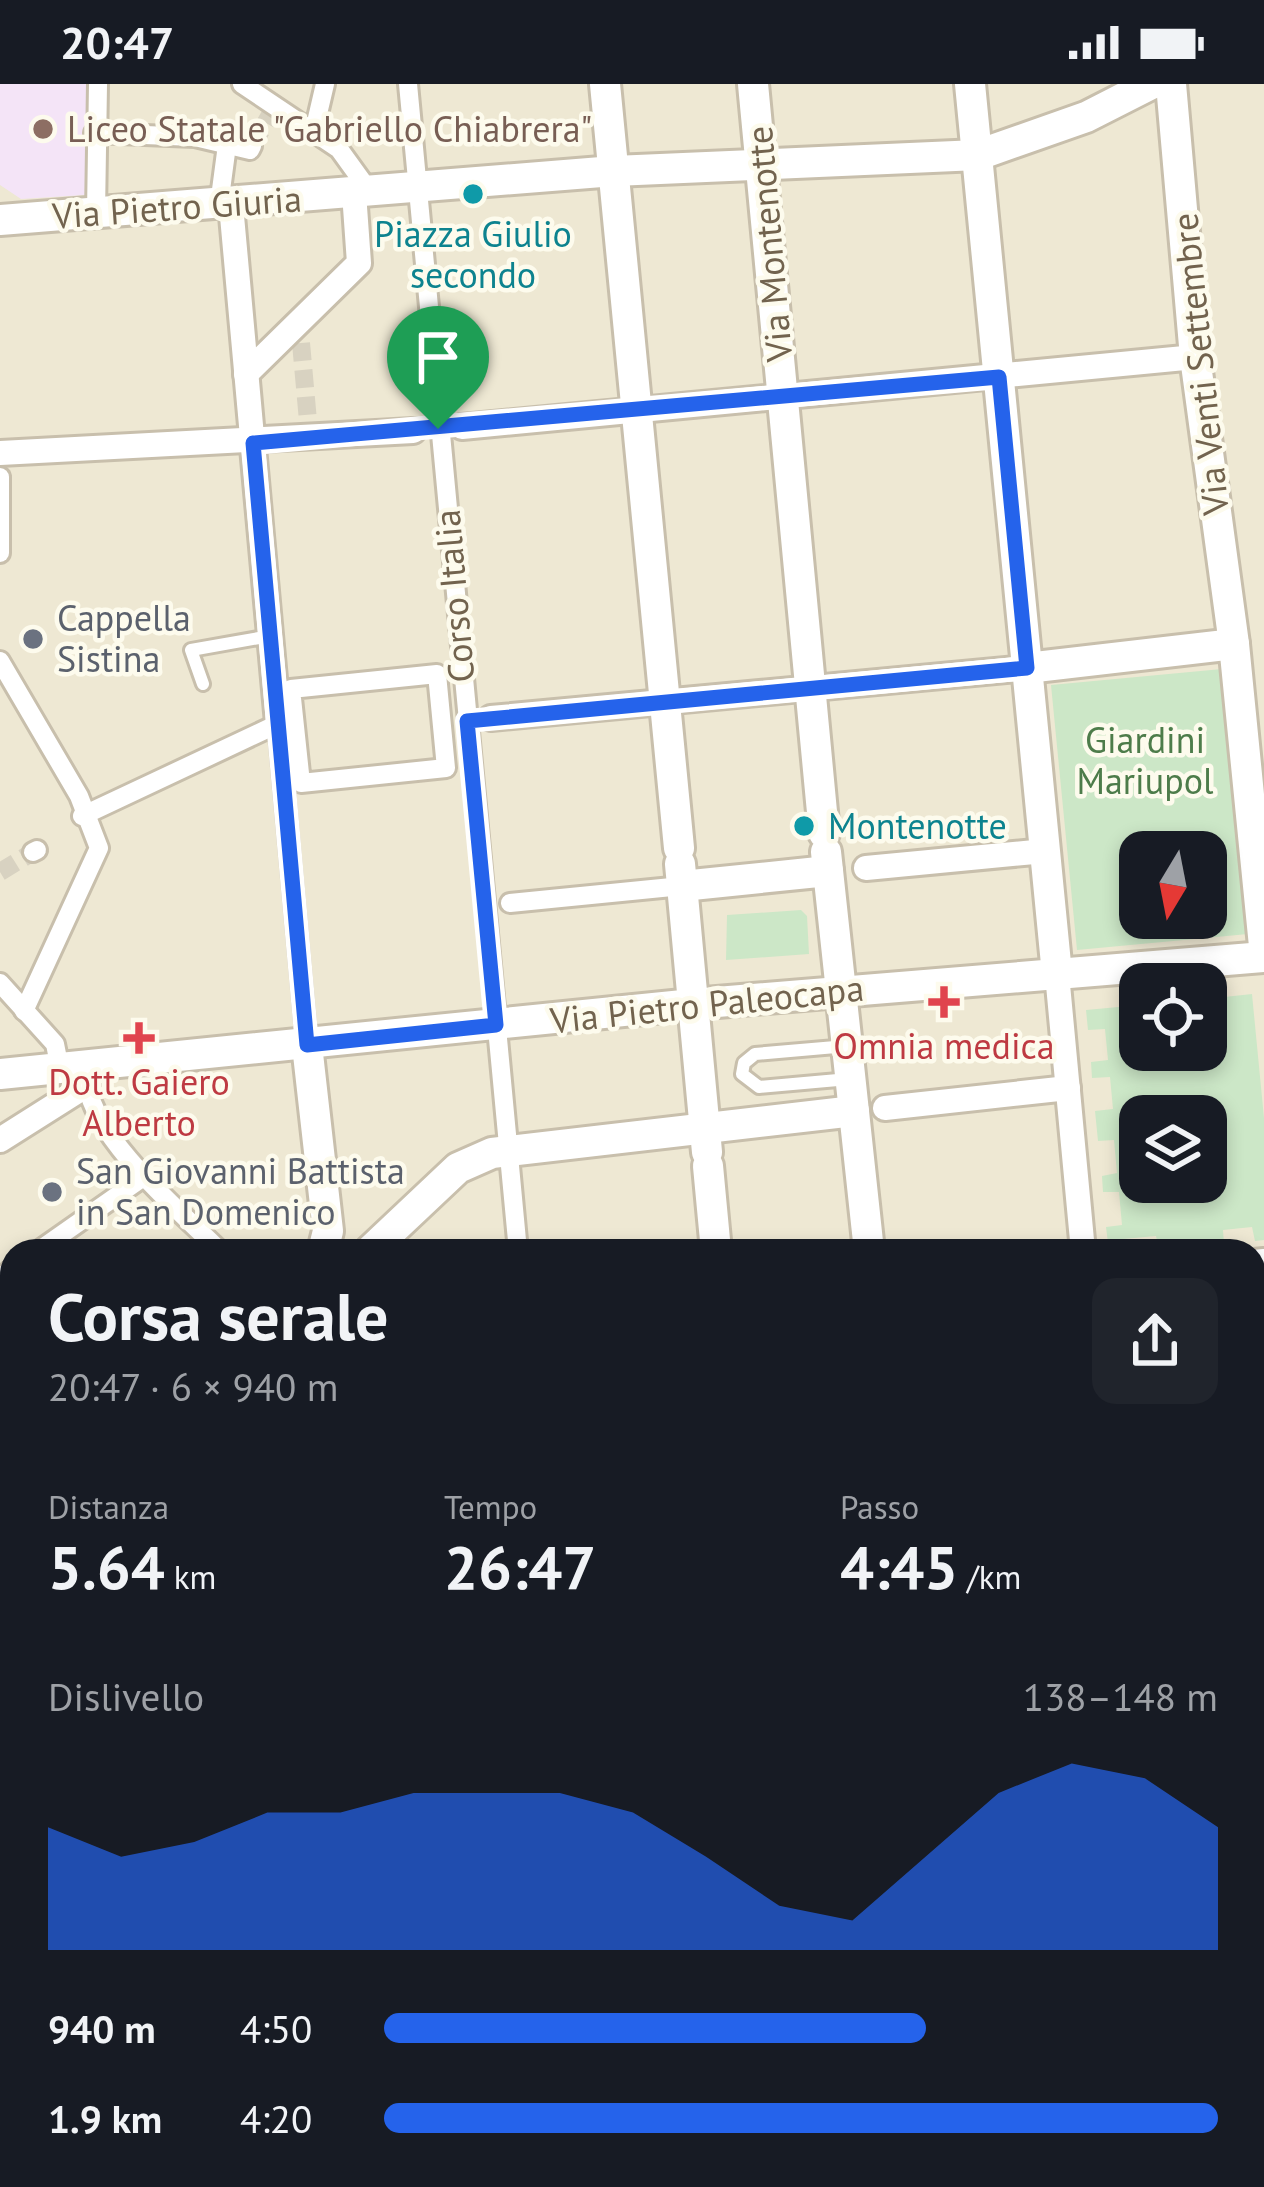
<!DOCTYPE html>
<html lang="it">
<meta charset="utf-8">
<style>
:root{--surface:#171b24;--page:#20242c;--text:#f1f3f6;--muted:#9ea1a6;--accent:#2563eb}
body{margin:0;font-family:"PT Sans",sans-serif;background:var(--page);color:var(--text);height:100vh;display:flex;flex-direction:column;font-size:45px;white-space:nowrap}
*{box-sizing:border-box;margin:0}
p{font-size:39px;color:var(--muted)}
.icon{flex:none;width:66px;height:66px;fill:none;stroke:currentColor;stroke-width:2;stroke-linecap:round;stroke-linejoin:round}
.map{position:relative;flex:1;overflow:hidden}
.details{position:absolute;left:0px;top:1155px;width:1266px;height:948px;display:flex;flex-direction:column;background:var(--surface);border-radius:36px 36px 0 0;box-shadow:0 6px 18px #0003}
.details>*{flex:none}
.needle{width:78px;rotate:190deg}
.tools{position:absolute;left:1119px;top:747px;display:grid;gap:24px}
.tools a{display:grid;place-items:center;width:108px;height:108px;border-radius:24px;background:var(--surface);box-shadow:0 6px 18px #0003;font-size:60px}
.pin{position:absolute;display:grid;place-items:center;width:102px;height:102px;color:#fff;margin:-123px -51px;border-radius:50% 50% 50% 0;rotate:-45deg;box-shadow:0 0 12px #0007}
.pin .icon{rotate:45deg}
.round{display:grid;place-items:center;flex:none;width:126px;height:126px;border-radius:24px;background:var(--page)}
.head{display:flex;align-items:center;justify-content:space-between;height:204px;padding:0 48px}
h1{font-size:66px;font-weight:700;line-height:90px}
.metrics{display:grid;grid-template-columns:repeat(3,1fr);gap:18px;height:204px;padding:12px 48px}
.metrics div{display:grid;align-content:center}
.metrics b{font-size:60px;font-weight:700}
.metrics small{font-size:33px;font-weight:400}
.metrics p{font-size:33px}
.chart{height:336px;padding:24px 48px}
.chart p{display:flex;justify-content:space-between}
.chart svg{width:100%;height:216px;margin-top:12px;fill:var(--accent);opacity:.7}
ul{padding:0 48px;list-style:none;font-size:39px}
li{display:grid;grid-template-columns:192px 144px 1fr;align-items:center;height:90px}
li i{height:30px;border-radius:15px;background:var(--accent)}
.status{display:flex;justify-content:space-between;align-items:center;height:84px;padding:0 60px;background:var(--surface);direction:ltr}
.status svg{height:33px;fill:currentColor}
.map>svg:first-child{display:block}
.residential{fill:#eee8d3;fill-rule:evenodd}
.education{fill:#f4e4f7}
.green{fill:#cce7c7;fill-rule:evenodd}
.lines{fill:none;stroke-linecap:round;stroke-linejoin:round}
.pedestrian-tunnel{stroke:#d8d2c1;stroke-width:18;stroke-dasharray:18 9;stroke-linecap:butt}
.service-casing{stroke:#c8bfac;stroke-width:18}
.pedestrian-casing{stroke:#c8bfac;stroke-width:24}
.minor-casing{stroke:#c8bfac;stroke-width:30}
.tertiary-casing{stroke:#c8bfac;stroke-width:36}
.service{stroke:#fff;stroke-width:12}
.pedestrian{stroke:#fff;stroke-width:18}
.minor{stroke:#fff;stroke-width:24}
.tertiary{stroke:#fff;stroke-width:30}
.route-casing{stroke:#fff;stroke-width:24}
.route{stroke:#2563eb;stroke-width:15}
.education-dot{fill:#8d6e63;stroke:#fdfbed;stroke-width:4.5}
.culture-dot{fill:#0f9aa8;stroke:#fdfbed;stroke-width:4.5}
.worship-dot{fill:#6b7280;stroke:#fdfbed;stroke-width:4.5}
.health-dot{fill:#e0444e;stroke:#fdfbed;stroke-width:4.5}
.labels{text-anchor:middle;stroke-width:9;stroke-linejoin:round;paint-order:stroke}
.education-label{font-size:36px;fill:#785e54;stroke:#fdfbed;text-anchor:start}
.street-label{font-size:36px;fill:#72634e;stroke:#fdfbed}
.culture-label{font-size:36px;fill:#0d838f;stroke:#fdfbed}
.worship-label{font-size:36px;fill:#5b616d;stroke:#fdfbed;text-anchor:start}
.park-label{font-size:36px;fill:#4d7c4a;stroke:#fdfbed}
.health-label{font-size:36px;fill:#be3a42;stroke:#fdfbed}
</style>
<div class="status"><b>20:47</b><svg viewBox="0 0 49 12"><path d="M0 12V9h3v3zM5 12V6h3v6zM10 12V3h3v9zM15 12V0h3v12zM26 1h20v11H26zM47 4h2v5h-2z"/></svg></div>
<div class="map">
<svg width="1264" height="2103" viewBox="0 0 1264 2103">
<rect width="100%" height="100%" fill="#faf7e7"/>
<!-- residential -->
<path class="residential" d="M 0,0 L 1264,0 L 1264,2103 L 0,2103 ZM 1140,768 L 1206,768 L 1206,834 L 1140,834 ZM 1140,900 L 1206,900 L 1206,966 L 1140,966 ZM 1140,1032 L 1206,1032 L 1206,1098 L 1140,1098 ZM 12,1167 L 1254,1167 L 1254,2091 L 12,2091 Z"/>
<!-- education -->
<polygon class="education" points="0,0 91,0 85,111 21,115 0,101"/>
<!-- green -->
<g class="green">
<path d="M 1222,585 L 1248,850 L 1077,866 L 1051,601 ZM 1140,768 L 1206,768 L 1206,834 L 1140,834 Z"/>
<polygon points="801,826 807,832 809,870 726,876 727,831"/>
<path d="M 1252,910 L 1264,1034 L 1264,1156 L 1255,1157 L 1252,1143 L 1223,1146 L 1224,1160 L 1159,1166 L 1156,1152 L 1123,1155 L 1123,1167 L 1109,1167 L 1106,1143 L 1122,1141 L 1119,1108 L 1103,1108 L 1102,1092 L 1117,1089 L 1114,1056 L 1098,1057 L 1095,1027 L 1113,1025 L 1110,993 L 1092,994 L 1091,978 L 1108,976 L 1105,945 L 1088,946 L 1086,926 L 1140,921 L 1140,966 L 1206,966 L 1206,915 ZM 1140,1032 L 1206,1032 L 1206,1098 L 1140,1098 Z"/>
<polygon points="153,2091 250,2091 254,2103 166,2103"/>
</g>
<g class="lines">
<!-- pedestrian-tunnel -->
<g class="pedestrian-tunnel">
<polyline points="252,62 270,31"/>
<polyline points="301,259 308,337"/>
<polyline points="0,788 33,768"/>
</g>
<!-- service casing -->
<g class="service-casing">
<g id="service">
<polyline points="203,600 191,566 270,552"/>
<polyline points="847,962 755,970 744,979 742,990 759,1003 849,995"/>
<polyline points="1254,1914 1264,1933"/>
<polyline points="145,2091 157,2103"/>
<polyline points="726,2091 727,2103"/>
</g>
</g>
<!-- pedestrian casing -->
<g class="pedestrian-casing">
<g id="pedestrian">
<polyline points="242,0 339,65 370,108"/>
<polyline points="408,0 518,1167"/>
<polyline points="314,47 325,0"/>
<polyline points="94,49 195,53 250,66 252,62"/>
<polyline points="219,121 227,61"/>
<polyline points="96,129 98,0"/>
<polyline points="0,393 0,469"/>
<polyline points="0,577 79,712 99,764 24,927"/>
<polygon points="437,590 446,684 301,699 291,605"/>
<polyline points="278,639 307,961"/>
<polyline points="82,732 284,637"/>
<polyline points="33,768 37,766"/>
<polyline points="510,819 682,802"/>
<polyline points="0,899 55,960 60,985"/>
<path d="M 87,1001 C 97,1058 180,1127 220,1167"/>
<polyline points="38,1167 145,1092"/>
<polyline points="0,1194 12,1185"/>
<polyline points="1254,1872 1264,1866"/>
<polyline points="1131,2103 1132,2091"/>
</g>
</g>
<!-- minor casing -->
<g class="minor-casing">
<g id="minor">
<polyline points="231,121 278,639"/>
<polyline points="246,290 359,179 354,109"/>
<polyline points="462,343 1195,273"/>
<polyline points="0,369 413,347"/>
<polyline points="491,634 1027,584"/>
<polyline points="866,784 1045,767"/>
<polyline points="1057,890 1083,1167"/>
<polyline points="885,1024 1068,1004"/>
<polyline points="0,1056 87,1001 92,981"/>
<polyline points="1254,1178 1264,1177"/>
<polyline points="1254,1374 1264,1373"/>
<polyline points="0,1414 12,1448"/>
<polyline points="0,1475 12,1489"/>
<polyline points="1254,1506 1264,1505"/>
<polyline points="0,1573 12,1589"/>
<polyline points="0,1660 12,1644"/>
<polyline points="0,1895 12,1897"/>
<polyline points="826,2091 833,2103"/>
<polyline points="589,2103 591,2091"/>
<polyline points="872,2103 893,2091"/>
</g>
</g>
<!-- tertiary casing -->
<g class="tertiary-casing">
<g id="tertiary">
<polyline points="605,0 679,764"/>
<polyline points="753,0 824,749"/>
<polyline points="970,0 1057,890"/>
<polyline points="1171,0 1195,273 1234,560 1264,862"/>
<polyline points="0,136 614,87 978,71 1086,33 1151,0"/>
<polyline points="1027,584 1234,560"/>
<polyline points="826,768 869,1167"/>
<polyline points="680,780 707,1068"/>
<polyline points="682,802 828,787"/>
<polyline points="307,961 328,1147 323,1167"/>
<polyline points="0,990 693,920 1264,873"/>
<polyline points="708,1082 716,1167"/>
<polyline points="370,1167 458,1084 492,1069 854,1027"/>
<polyline points="0,1413 12,1412"/>
<polyline points="1254,1694 1264,1690"/>
<polyline points="0,2046 12,2034"/>
<polyline points="259,2091 263,2103"/>
<polyline points="1036,2091 1042,2103"/>
<polyline points="1195,2091 1201,2103"/>
<polyline points="361,2103 368,2091"/>
</g>
</g>
<!-- service -->
<use href="#service" class="service"/>
<!-- pedestrian -->
<use href="#pedestrian" class="pedestrian"/>
<!-- minor -->
<use href="#minor" class="minor"/>
<!-- tertiary -->
<use href="#tertiary" class="tertiary"/>
</g>
<g class="lines">
<!-- route casing -->
<g class="route-casing">
<polygon id="route" points="999,293 1027,584 467,637 496,941 307,961 253,359"/>
</g>
<!-- route -->
<use href="#route" class="route"/>
</g>
<!-- markers -->
<circle class="education-dot" cx="43" cy="45" r="12"/>
<g class="culture-dot">
<circle cx="473" cy="110" r="12"/>
<circle cx="804" cy="742" r="12"/>
</g>
<g class="worship-dot">
<circle cx="33" cy="555" r="12"/>
<circle cx="52" cy="1108" r="12"/>
</g>
<g class="health-dot">
<path d="M938 900h12v12h12v12h-12v12h-12v-12h-12v-12h12z"/>
<path d="M133 936h12v12h12v12h-12v12h-12v-12h-12v-12h12z"/>
</g>
<g class="labels">
<!-- education labels -->
<g class="education-label">
<text x="67" y="58">Liceo Statale "Gabriello Chiabrera"</text>
</g>
<!-- street labels -->
<g class="street-label">
<text transform="translate(177 123) rotate(-4)" y="13">Via Pietro Giuria</text>
<text transform="translate(769 160) rotate(-95)" y="13">Via Montenotte</text>
<text transform="translate(1200 280) rotate(-96)" y="13">Via Venti Settembre</text>
<text transform="translate(454 512) rotate(-95)" y="13">Corso Italia</text>
<text transform="translate(707 920) rotate(-6)" y="13">Via Pietro Paleocapa</text>
</g>
<!-- culture labels -->
<g class="culture-label">
<text x="473" y="163">Piazza Giulio<tspan x="473" dy="41">secondo</tspan></text>
<text x="828" y="755" text-anchor="start">Montenotte</text>
</g>
<!-- worship labels -->
<g class="worship-label">
<text x="57" y="547">Cappella<tspan x="57" dy="41">Sistina</tspan></text>
<text x="76" y="1100">San Giovanni Battista<tspan x="76" dy="41">in San Domenico</tspan></text>
</g>
<!-- park labels -->
<g class="park-label">
<text x="1145" y="669">Giardini<tspan x="1145" dy="41">Mariupol</tspan></text>
</g>
<!-- health labels -->
<g class="health-label">
<text x="944" y="975">Omnia medica</text>
<text x="139" y="1011">Dott. Gaiero<tspan x="139" dy="41">Alberto</tspan></text>
</g>
</g>
</svg>
<div class="tools">
<a><svg class="needle" viewBox="-14 -14 28 28"><path d="M0-13l5 13h-10z" fill="#e53935"/><path d="M0 13l5-13h-10z" fill="#9ea1a6"/></svg></a>
<a><svg class="icon" aria-label="locate" viewBox="0 0 24 24"><circle cx="12" cy="12" r="6"/><path d="M12 2v4M12 18v4M2 12h4M18 12h4"/></svg></a>
<a><svg class="icon" aria-label="layers" viewBox="0 0 24 24"><path d="M12 4l9 5-9 5-9-5zM3 14l9 5 9-5"/></svg></a>
</div>
<div class="pin" style="left:438px;top:345px;background:#1e9e55"><svg class="icon" aria-label="arrive" viewBox="0 0 24 24"><path d="M6 21V4h12l-3 4 3 4H6"/></svg></div>
<section class="details">
<div class="head"><div><h1>Corsa serale</h1><p>20:47 · 6 × 940 m</p></div><a class="round"><svg class="icon" aria-label="share" viewBox="0 0 24 24"><path d="M12 15V3M7 8l5-5 5 5M5 13v7h14v-7"/></svg></a></div>
<div class="metrics">
<div><p>Distanza</p><b>5.64<small> km</small></b></div>
<div><p>Tempo</p><b>26:47</b></div>
<div><p>Passo</p><b>4:45<small> /km</small></b></div>
</div>
<div class="chart"><p><span>Dislivello</span>138–148 m</p>
<svg viewBox="0 0 160 44" preserveAspectRatio="none"><path d="M0 44V19L10 25L20 22L30 16L40 16L50 12L60 12L70 12L80 16L90 25L100 35L110 38L120 25L130 12L140 6L150 9L160 19V44z"/></svg>
</div>
<ul>
<li><b>940 m</b>4:50<i style="width:65%"></i></li>
<li><b>1.9 km</b>4:20<i style="width:100%"></i></li>
</ul>
</section>
</div>
